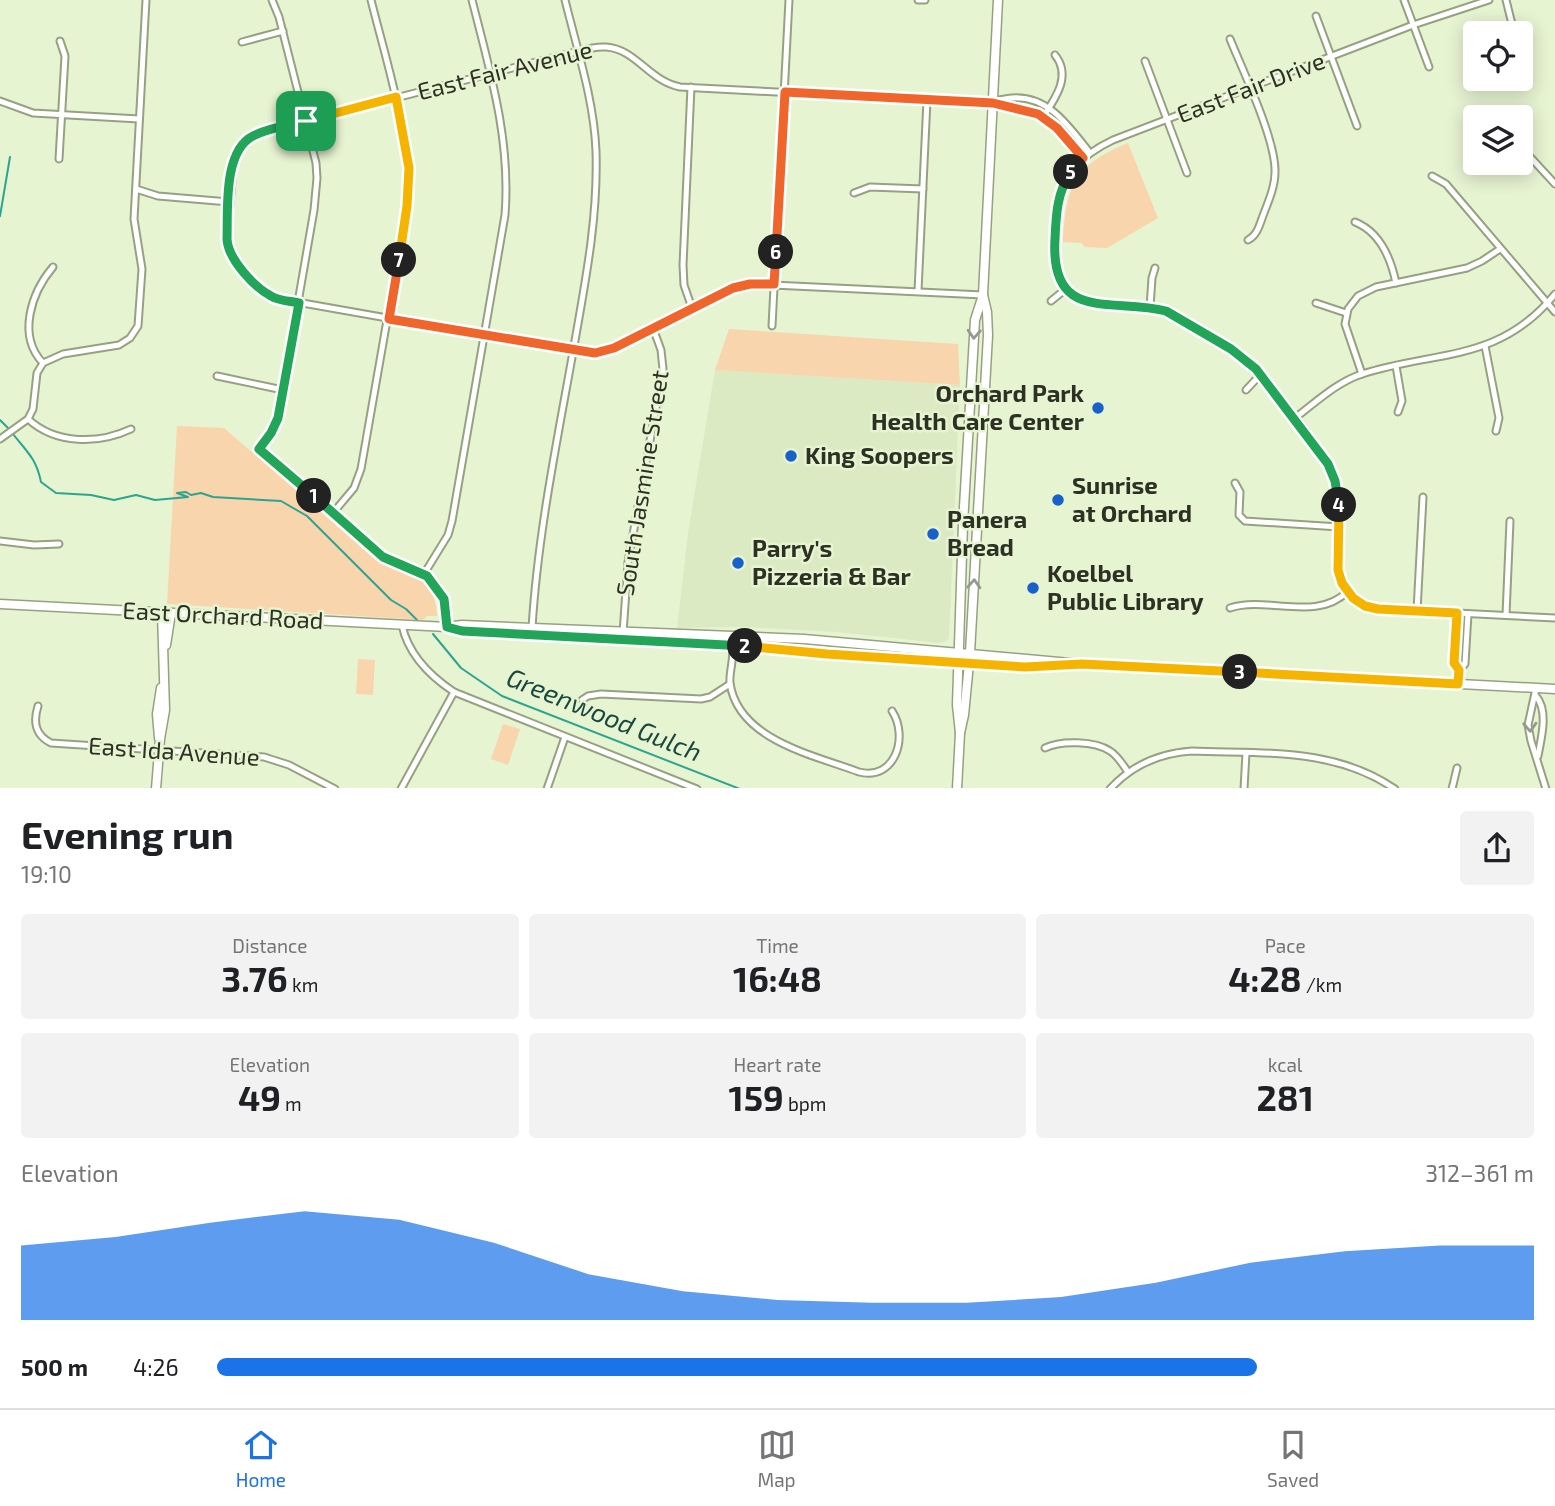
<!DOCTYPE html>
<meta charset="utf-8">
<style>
:root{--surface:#fff;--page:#f2f2f2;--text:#202124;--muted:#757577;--line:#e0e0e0;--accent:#1a73e8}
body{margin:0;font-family:"Exo 2",sans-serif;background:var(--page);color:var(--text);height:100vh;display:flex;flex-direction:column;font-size:26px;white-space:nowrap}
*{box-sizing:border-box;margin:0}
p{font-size:23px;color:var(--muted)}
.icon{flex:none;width:38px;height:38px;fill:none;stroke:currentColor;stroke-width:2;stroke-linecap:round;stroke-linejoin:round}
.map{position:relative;height:788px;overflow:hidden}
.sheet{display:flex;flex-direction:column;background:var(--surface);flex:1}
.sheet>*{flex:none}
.buttons{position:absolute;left:1463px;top:21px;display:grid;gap:14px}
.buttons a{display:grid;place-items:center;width:70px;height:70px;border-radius:7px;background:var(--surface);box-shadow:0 4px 18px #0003;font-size:35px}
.pin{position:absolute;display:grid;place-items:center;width:60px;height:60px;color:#fff;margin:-30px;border-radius:14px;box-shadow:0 4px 10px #0006}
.km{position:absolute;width:35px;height:35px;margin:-18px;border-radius:50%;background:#222;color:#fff;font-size:19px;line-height:35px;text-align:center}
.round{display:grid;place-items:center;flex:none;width:74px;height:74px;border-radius:7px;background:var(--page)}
.overview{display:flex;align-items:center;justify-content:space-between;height:119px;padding:0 21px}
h1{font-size:38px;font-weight:700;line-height:52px}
.figures{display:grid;grid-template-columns:repeat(3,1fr);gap:10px;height:119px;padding:7px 21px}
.figures div{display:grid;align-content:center;border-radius:7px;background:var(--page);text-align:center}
.figures b{font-size:35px;font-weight:700}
.figures small{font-size:19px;font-weight:400}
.figures p{font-size:19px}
.chart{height:196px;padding:14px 21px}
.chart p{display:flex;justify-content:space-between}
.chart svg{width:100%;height:126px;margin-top:7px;fill:var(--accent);opacity:.7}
ul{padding:0 21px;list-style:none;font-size:23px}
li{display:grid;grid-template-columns:112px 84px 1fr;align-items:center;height:52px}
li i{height:18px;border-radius:9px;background:var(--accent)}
.menu{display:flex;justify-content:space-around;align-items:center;height:98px;border-top:2px solid var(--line);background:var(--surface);font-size:19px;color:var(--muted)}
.menu a{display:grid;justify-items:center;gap:4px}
.menu .selected{color:var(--accent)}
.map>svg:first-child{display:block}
.built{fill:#dbeac2}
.green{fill:#f8d5ad}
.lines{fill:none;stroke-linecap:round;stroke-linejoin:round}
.stream{stroke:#2ca590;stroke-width:2}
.street-casing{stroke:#96a182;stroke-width:9}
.secondary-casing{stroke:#96a182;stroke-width:11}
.street{stroke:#fff;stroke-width:5}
.secondary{stroke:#fff;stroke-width:8}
.oneway{stroke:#969892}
.split-1-casing{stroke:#fff;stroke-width:14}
.split-2-casing{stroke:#fff;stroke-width:14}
.split-3-casing{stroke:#fff;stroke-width:14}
.split-4-casing{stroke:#fff;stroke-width:14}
.split-5-casing{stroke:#fff;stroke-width:14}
.split-6-casing{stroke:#fff;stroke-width:14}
.split-7-casing{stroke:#fff;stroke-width:14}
.split-8-casing{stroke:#fff;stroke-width:14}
.split-1{stroke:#22a559;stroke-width:9}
.split-2{stroke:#22a559;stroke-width:9}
.split-3{stroke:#f5b400;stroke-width:9}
.split-4{stroke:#f5b400;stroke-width:9}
.split-5{stroke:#22a559;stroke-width:9}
.split-6{stroke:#f0652b;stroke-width:9}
.split-7{stroke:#f0652b;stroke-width:9}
.split-8{stroke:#f5b400;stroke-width:9}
.poi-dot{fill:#1861cb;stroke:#e7f4d2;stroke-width:2.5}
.labels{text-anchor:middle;stroke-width:5;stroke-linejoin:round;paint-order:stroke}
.street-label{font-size:24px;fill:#2c3124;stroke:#e7f4d2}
.poi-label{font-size:24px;font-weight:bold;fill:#2c3124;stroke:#e7f4d2;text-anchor:start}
.water-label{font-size:26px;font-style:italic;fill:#184940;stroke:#e7f4d2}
</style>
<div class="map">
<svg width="1555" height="789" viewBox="0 0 1555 789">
<rect width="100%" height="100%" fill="#e7f4d2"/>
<!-- built -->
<polygon class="built" points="715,370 960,385 949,638 947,641 939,643 837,632 745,627 677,628 688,533"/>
<!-- green -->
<g class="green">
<path d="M 1128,143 L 1158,218 L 1107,248 L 1085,247 L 1081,243 L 1063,242 C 1066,186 1074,165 1128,143 Z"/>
<polygon points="729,329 958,344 960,385 715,370"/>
<path d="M 177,426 L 224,428 L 375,559 C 407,576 435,572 437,616 L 427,616 L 423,620 L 167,604 Z"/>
<polygon points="358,659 375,660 373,695 356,694"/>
<polygon points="503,724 520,729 508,765 491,759"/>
</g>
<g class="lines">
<!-- stream -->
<g class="stream">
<polyline points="0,216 10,157"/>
<polyline points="0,420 9,429"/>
<path d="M 13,434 C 27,452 36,458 41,482 L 56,493 L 91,495 L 114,500 L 136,495 L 155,500 L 188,497 L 177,493 L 186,492 L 191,495 L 201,493 L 213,497 L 281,501 L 307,516 L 391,600 L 406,609 L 417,620"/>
<polyline points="433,634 461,668 502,696 740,789"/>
</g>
<!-- street casing -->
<g class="street-casing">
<g id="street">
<path d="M 272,0 L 279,17 L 316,163 L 317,178 L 314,210 L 279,412 L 271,433 L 259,449 L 377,553 C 414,580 447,563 447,627"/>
<polyline points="918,0 925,0"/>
<polyline points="1404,0 1429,67"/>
<path d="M 1489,0 L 1413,25 L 1113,140 C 1083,154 1060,176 1057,210 C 1052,252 1049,300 1103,305 C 1121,307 1139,305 1157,309 C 1169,312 1178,319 1189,326 C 1217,342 1246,355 1267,381 C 1287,406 1322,449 1334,477 C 1351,521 1311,596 1378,609 L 1555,618"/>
<polyline points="1506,0 1513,28"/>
<polyline points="1316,16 1357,126"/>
<path d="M 1230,39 C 1243,71 1276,140 1275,172 C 1275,186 1269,200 1264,213 C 1260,223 1258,235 1248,240"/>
<polyline points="242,42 283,31"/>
<polyline points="1145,61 1187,173"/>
<polyline points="691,87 683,265 684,285 692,308"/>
<polyline points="0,101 33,113 139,119"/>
<polyline points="996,104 1038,114 1057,128 1083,158"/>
<path d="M 1043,117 C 1055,99 1072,76 1055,55"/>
<polyline points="1521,147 1555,184"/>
<polyline points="59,159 65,56 60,41"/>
<polyline points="1432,176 1446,184 1555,312"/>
<polyline points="136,189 158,196 229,202"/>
<polyline points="854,193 870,187 923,189"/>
<path d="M 1355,222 C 1380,232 1391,259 1396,283"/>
<polyline points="918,291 927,100"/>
<path d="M 983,295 L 750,284 L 724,292 L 607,351 L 595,353 L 574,351 L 274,298 C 256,287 228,261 227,239 L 234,157 L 247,140 L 263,132 L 567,54 C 579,51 593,46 606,47 C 636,49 649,81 680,87 L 968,102 C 984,103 997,100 1012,98 C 1049,95 1070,128 1090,153"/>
<polyline points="1051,301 1067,288"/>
<polyline points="1316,303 1346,313"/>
<polyline points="1150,307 1152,278 1155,268"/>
<polyline points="772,326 789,0"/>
<polyline points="1485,346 1499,418 1496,431"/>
<path d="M 43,363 C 17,336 31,293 53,267"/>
<polyline points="1396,366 1402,401 1398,412"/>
<polyline points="1362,374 1345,324 1348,309 1358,296 1376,287 1467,268 1482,261 1500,249"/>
<polyline points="217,376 283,390"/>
<polyline points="1246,390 1261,374"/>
<path d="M 1295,418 C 1315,403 1337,382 1362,374 C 1437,350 1499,363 1555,294"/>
<path d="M 28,419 C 56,445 99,444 131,429"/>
<polyline points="0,439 28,419 33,409 37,373 43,363 63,354 119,345 130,338 138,326 142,269 134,219 146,0"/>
<polyline points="1235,483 1240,492 1239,515 1245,521 1339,527"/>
<path d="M 333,513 L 354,488 L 361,469 L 407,206 C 411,135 388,68 371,0"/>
<polyline points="0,541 34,545 59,544"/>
<path d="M 424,574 L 448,535 L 452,521 L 505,215 C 511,140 490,71 472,0"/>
<path d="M 1230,608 C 1268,596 1316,622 1347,592"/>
<polyline points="1417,611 1423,497"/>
<polyline points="1457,613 1454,663 1459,670 1458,684"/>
<polyline points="1506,615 1510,521"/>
<path d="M 402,625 C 408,654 430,676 454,692 L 697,789"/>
<path d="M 532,628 C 538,530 559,432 576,335 C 587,273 598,213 596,151 C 594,100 577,49 565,0"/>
<polyline points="623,633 628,562 663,369 661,350 653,328"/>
<path d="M 732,645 C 735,658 729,670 730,683 C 738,740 814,755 859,772 C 895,781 909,737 892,711"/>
<polyline points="1459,670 1465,664 1468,614"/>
<polyline points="1536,688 1528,725 1531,741 1546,789"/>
<path d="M 1536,696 C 1549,711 1541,739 1538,756"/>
<polyline points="582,700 588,696 601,694 701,699 710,697 730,684"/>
<path d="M 38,706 C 33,722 35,735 51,743 L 264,757 L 289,765 L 335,789"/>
<path d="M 1045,748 C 1061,740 1095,741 1110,751 C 1118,756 1123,765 1128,772"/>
<polyline points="401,789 454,692"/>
<polyline points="547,789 565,737"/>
<path d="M 1110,789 C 1132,765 1161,753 1192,751 C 1262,754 1334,747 1395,789"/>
<polyline points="1244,789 1246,753"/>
<polyline points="1452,789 1457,768"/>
</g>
</g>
<!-- secondary casing -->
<g class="secondary-casing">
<g id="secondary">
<polyline points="0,604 447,627 462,631 732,645 826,655 1025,666 1068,665"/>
<polyline points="447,627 462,625 804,639 1081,664 1555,689"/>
<polyline points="166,645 171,613"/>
<polyline points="960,733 964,715 970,653 988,335 987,312 983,295 998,0"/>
<polyline points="159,738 157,714 161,688"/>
<polyline points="156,789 160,739 165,710 162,613"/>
<polyline points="957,789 960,733 957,705 963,524 975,320 983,295"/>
</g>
</g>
<!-- street -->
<use href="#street" class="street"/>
<!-- secondary -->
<use href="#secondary" class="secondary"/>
</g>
<!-- one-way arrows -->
<defs><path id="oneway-chevron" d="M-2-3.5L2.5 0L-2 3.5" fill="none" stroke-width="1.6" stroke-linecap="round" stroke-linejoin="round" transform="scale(1.75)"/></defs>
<g class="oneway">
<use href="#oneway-chevron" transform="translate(974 334) rotate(93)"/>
<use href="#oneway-chevron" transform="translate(974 584) rotate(-87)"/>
<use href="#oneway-chevron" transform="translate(1530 727) rotate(87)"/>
</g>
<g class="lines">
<!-- split-1 casing -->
<g class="split-1-casing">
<path id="split-1" d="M 306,121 C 289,125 268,128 253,136 C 223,151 228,210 227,239 C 228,259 254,287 271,296 C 279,301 290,301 299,303 L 278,418 L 271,433 L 259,449 L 314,496"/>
</g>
<!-- split-2 casing -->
<g class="split-2-casing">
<polyline id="split-2" points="314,496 383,557 427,576 444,599 447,627 462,631 745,646"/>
</g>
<!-- split-3 casing -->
<g class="split-3-casing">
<polyline id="split-3" points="745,646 827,654 1025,667 1082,664 1240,672"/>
</g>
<!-- split-4 casing -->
<g class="split-4-casing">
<polyline id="split-4" points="1240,672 1458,684 1459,670 1454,663 1457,613 1378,609 1365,606 1353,598 1342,583 1338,570 1339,505"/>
</g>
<!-- split-5 casing -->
<g class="split-5-casing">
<path id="split-5" d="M 1071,172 C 1057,192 1056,215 1055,239 C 1050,324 1112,297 1166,311 L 1231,349 L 1256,369 L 1328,464 L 1335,481 L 1339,505"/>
</g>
<!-- split-6 casing -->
<g class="split-6-casing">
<polyline id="split-6" points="776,252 785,92 993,103 1038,114 1057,128 1083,158 1071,172"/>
</g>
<!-- split-7 casing -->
<g class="split-7-casing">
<polyline id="split-7" points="399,260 389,319 595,353 614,348 733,288 750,284 774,284 776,252"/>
</g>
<!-- split-8 casing -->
<g class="split-8-casing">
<polyline id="split-8" points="306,121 396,97 409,168 407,206 399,260"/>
</g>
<!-- split-1 -->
<use href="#split-1" class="split-1"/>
<!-- split-2 -->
<use href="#split-2" class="split-2"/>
<!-- split-3 -->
<use href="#split-3" class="split-3"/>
<!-- split-4 -->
<use href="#split-4" class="split-4"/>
<!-- split-5 -->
<use href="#split-5" class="split-5"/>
<!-- split-6 -->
<use href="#split-6" class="split-6"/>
<!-- split-7 -->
<use href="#split-7" class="split-7"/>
<!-- split-8 -->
<use href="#split-8" class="split-8"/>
</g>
<!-- markers -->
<g class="poi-dot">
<circle cx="1098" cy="408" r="7"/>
<circle cx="791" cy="456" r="7"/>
<circle cx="1058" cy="500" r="7"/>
<circle cx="933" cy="534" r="7"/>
<circle cx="738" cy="563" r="7"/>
<circle cx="1033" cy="588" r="7"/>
</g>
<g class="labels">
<!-- street labels -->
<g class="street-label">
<text transform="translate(505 71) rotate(-14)" y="8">East Fair Avenue</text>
<text transform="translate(1251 88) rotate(-21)" y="8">East Fair Drive</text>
<text transform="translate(643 483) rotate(-81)" y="8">South Jasmine Street</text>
<text transform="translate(223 616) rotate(3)" y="8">East Orchard Road</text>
<text transform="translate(174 752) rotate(4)" y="8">East Ida Avenue</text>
</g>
<!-- poi labels -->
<g class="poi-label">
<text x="1084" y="402" text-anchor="end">Orchard Park<tspan x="1084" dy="28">Health Care Center</tspan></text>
<text x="805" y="464">King Soopers</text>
<text x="1072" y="494">Sunrise<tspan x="1072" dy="28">at Orchard</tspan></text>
<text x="947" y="528">Panera<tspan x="947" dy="28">Bread</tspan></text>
<text x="752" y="557">Parry's<tspan x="752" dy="28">Pizzeria &amp; Bar</tspan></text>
<text x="1047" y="582">Koelbel<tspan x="1047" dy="28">Public Library</tspan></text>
</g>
<!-- water labels -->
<g class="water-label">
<text transform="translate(604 715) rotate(22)" y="9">Greenwood Gulch</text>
</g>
</g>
</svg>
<div class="buttons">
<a><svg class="icon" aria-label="locate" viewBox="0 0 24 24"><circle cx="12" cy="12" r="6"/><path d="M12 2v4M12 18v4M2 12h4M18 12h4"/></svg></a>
<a><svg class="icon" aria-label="layers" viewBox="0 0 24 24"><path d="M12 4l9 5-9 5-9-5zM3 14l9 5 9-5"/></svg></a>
</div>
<div class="pin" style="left:306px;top:121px;background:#1e9e55"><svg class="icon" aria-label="arrive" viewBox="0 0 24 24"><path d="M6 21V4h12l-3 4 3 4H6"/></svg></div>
<b class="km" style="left:314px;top:496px">1</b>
<b class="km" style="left:745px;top:646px">2</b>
<b class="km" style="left:1240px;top:672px">3</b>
<b class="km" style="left:1339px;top:505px">4</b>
<b class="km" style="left:1071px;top:172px">5</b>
<b class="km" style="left:776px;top:252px">6</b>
<b class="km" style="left:399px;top:260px">7</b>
</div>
<section class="sheet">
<div class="overview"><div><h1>Evening run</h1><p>19:10</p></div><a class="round"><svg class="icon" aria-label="share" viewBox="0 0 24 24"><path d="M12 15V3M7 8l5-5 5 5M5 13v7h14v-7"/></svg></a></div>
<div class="figures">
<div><p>Distance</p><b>3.76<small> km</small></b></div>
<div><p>Time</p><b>16:48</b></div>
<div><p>Pace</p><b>4:28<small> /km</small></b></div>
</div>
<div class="figures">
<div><p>Elevation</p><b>49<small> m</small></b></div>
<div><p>Heart rate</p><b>159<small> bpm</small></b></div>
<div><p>kcal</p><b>281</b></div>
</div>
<div class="chart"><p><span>Elevation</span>312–361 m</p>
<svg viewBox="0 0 160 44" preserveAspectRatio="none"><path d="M0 44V18L10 15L20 10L30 6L40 9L50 17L60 28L70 34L80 37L90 38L100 38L110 36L120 31L130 24L140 20L150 18L160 18V44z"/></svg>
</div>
<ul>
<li><b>500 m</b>4:26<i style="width:79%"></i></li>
</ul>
</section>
<nav class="menu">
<a class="selected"><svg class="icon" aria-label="home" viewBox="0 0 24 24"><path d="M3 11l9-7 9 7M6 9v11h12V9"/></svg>Home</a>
<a><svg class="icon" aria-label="map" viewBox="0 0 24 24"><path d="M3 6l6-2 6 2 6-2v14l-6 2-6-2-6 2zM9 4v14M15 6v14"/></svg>Map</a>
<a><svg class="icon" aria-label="saved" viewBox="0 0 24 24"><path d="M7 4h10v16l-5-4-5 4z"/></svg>Saved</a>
</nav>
